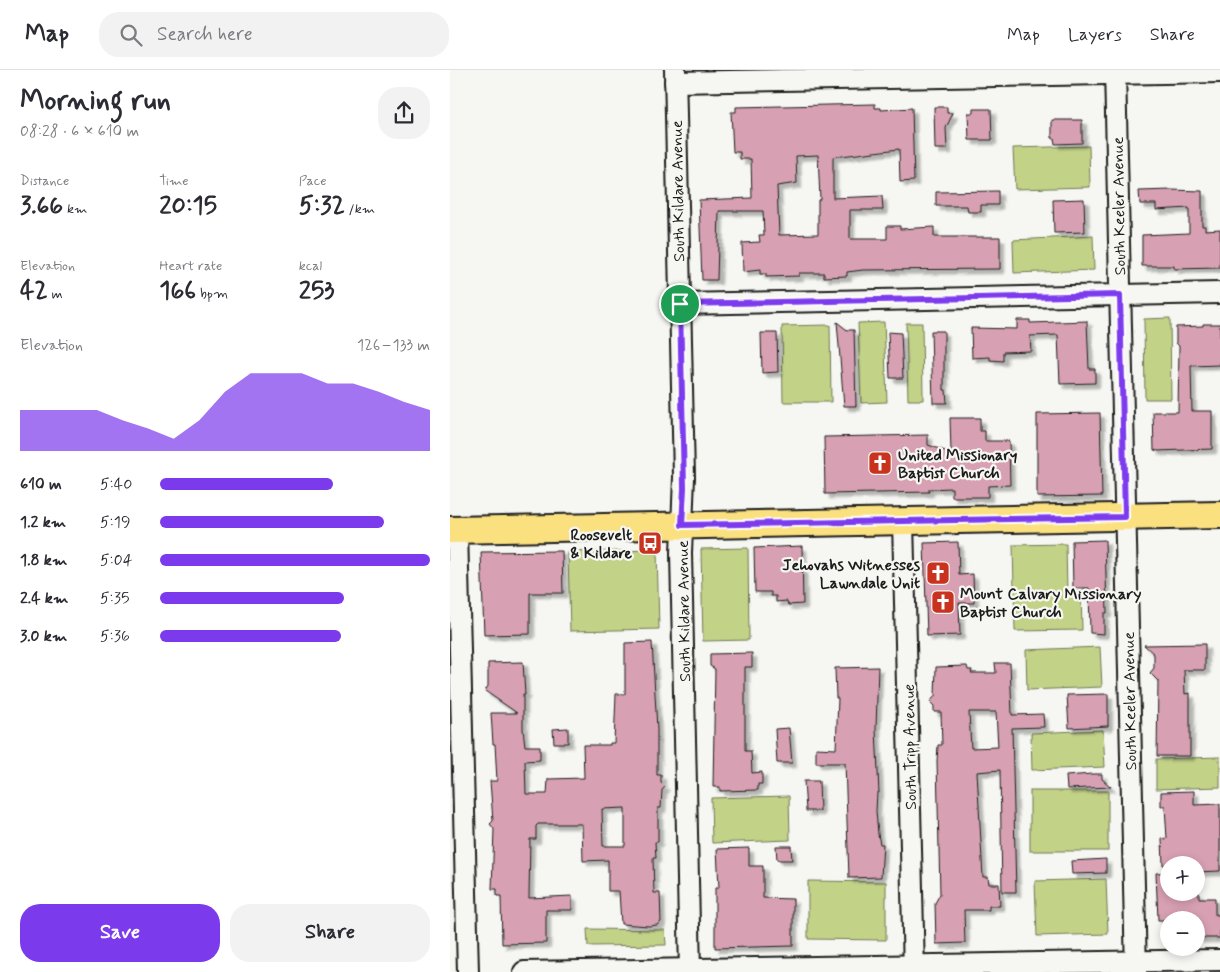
<!DOCTYPE html>
<meta charset="utf-8">
<style>
:root{--surface:#fff;--page:#f2f2f3;--text:#2b2b33;--muted:#7c7c81;--line:#e1e1e2;--accent:#7c3aed}
body{margin:0;font-family:Mynerve,sans-serif;background:var(--page);color:var(--text);height:100vh;display:flex;flex-direction:column;font-size:19px;white-space:nowrap}
*{box-sizing:border-box;margin:0}
p{font-size:16px;color:var(--muted)}
.icon{flex:none;width:28px;height:28px;fill:none;stroke:currentColor;stroke-width:2;stroke-linecap:round;stroke-linejoin:round}
.map{position:relative;flex:1;overflow:hidden}
.panel{display:flex;flex-direction:column;background:var(--surface);width:450px}
.panel>*{flex:none}
.tools{position:absolute;left:710px;top:786px;display:grid;gap:10px}
.tools a{display:grid;place-items:center;width:45px;height:45px;border-radius:50%;background:var(--surface);box-shadow:0 2px 8px #0003;font-size:25px}
.pin{position:absolute;display:grid;place-items:center;width:42px;height:42px;color:#fff;margin:-21px;border:2px solid #fff;border-radius:50%;box-shadow:0 1px 5px #0007}
.round{display:grid;place-items:center;flex:none;width:52px;height:52px;border-radius:20px;background:var(--page)}
.headline{display:flex;align-items:center;justify-content:space-between;height:85px;padding:0 20px}
h1{font-size:28px;font-weight:700;line-height:38px}
.figures{display:grid;grid-template-columns:repeat(3,1fr);gap:8px;height:85px;padding:5px 20px}
.figures div{display:grid;align-content:center}
.figures b{font-size:25px;font-weight:700}
.figures small{font-size:14px;font-weight:400}
.figures p{font-size:14px}
.chart{height:140px;padding:10px 20px}
.chart p{display:flex;justify-content:space-between}
.chart svg{width:100%;height:90px;margin-top:5px;fill:var(--accent);opacity:.7}
.primary-button{display:flex;gap:10px;margin-top:auto;padding:10px 20px}
.primary-button a{flex:1;height:58px;border-radius:20px;background:var(--accent);color:#fff;font-size:20px;font-weight:700;line-height:58px;text-align:center}
.primary-button a+a{background:var(--page);color:var(--text)}
ul{padding:0 20px;list-style:none;font-size:16px}
li{display:grid;grid-template-columns:80px 60px 1fr;align-items:center;height:38px}
li i{height:12px;border-radius:6px;background:var(--accent)}
header{display:flex;align-items:center;gap:30px;box-sizing:border-box;height:70px;padding:0 25px;background:var(--surface);border-bottom:1px solid var(--line)}
header strong{font-size:24px}
nav{display:flex;gap:28px;margin-inline-start:auto;font-size:18px}
.search{width:350px;height:45px;background:var(--page);display:flex;align-items:center;gap:12px;box-sizing:border-box;padding:0 18px;border-radius:20px;color:var(--muted);font-size:19px}
main{display:flex;flex:1;min-height:0}
.map>svg:first-child{display:block}
.green{fill:#c2d388;stroke:#6f7852}
.building{fill:#d8a0b3;stroke:#1c1c1c;fill-rule:evenodd;filter:url(#shadow)}
.lines{fill:none;stroke-linecap:round;stroke-linejoin:round}
.minor-casing{stroke:#1c1c1c;stroke-width:24}
.major-casing{stroke:#1c1c1c;stroke-width:30}
.minor{stroke:#f6f6f2;stroke-width:20}
.major{stroke:#fbe080;stroke-width:26}
.route-casing{stroke:#fff;stroke-width:10}
.route{stroke:#7c3aed;stroke-width:6}
.labels{text-anchor:middle;stroke-width:4.5;stroke-linejoin:round;paint-order:stroke}
.street-label{font-size:16px;fill:#1c1c1c;stroke:#f6f6f2}
.poi-label{font-size:16px;font-weight:bold;fill:#1c1c1c;stroke:#f6f6f2;text-anchor:start}
</style>
<header>
<strong>Map</strong>
<div class="search"><svg class="icon" aria-label="search" viewBox="0 0 24 24"><circle cx="10" cy="10" r="6"/><path d="M15 15l6 6"/></svg>Search here</div>
<nav><a>Map</a><a>Layers</a><a>Share</a></nav>
</header>
<main>
<section class="panel">
<div class="headline"><div><h1>Morning run</h1><p>08:28 · 6 × 610 m</p></div><a class="round"><svg class="icon" aria-label="share" viewBox="0 0 24 24"><path d="M12 15V3M7 8l5-5 5 5M5 13v7h14v-7"/></svg></a></div>
<div class="figures">
<div><p>Distance</p><b>3.66<small> km</small></b></div>
<div><p>Time</p><b>20:15</b></div>
<div><p>Pace</p><b>5:32<small> /km</small></b></div>
</div>
<div class="figures">
<div><p>Elevation</p><b>42<small> m</small></b></div>
<div><p>Heart rate</p><b>166<small> bpm</small></b></div>
<div><p>kcal</p><b>253</b></div>
</div>
<div class="chart"><p><span>Elevation</span>126–133 m</p>
<svg viewBox="0 0 160 44" preserveAspectRatio="none"><path d="M0 44V24L10 24L20 24L30 24L40 29L50 33L60 38L70 29L80 15L90 6L100 6L110 6L120 11L130 11L140 15L150 20L160 24V44z"/></svg>
</div>
<ul>
<li><b>610 m</b>5:40<i style="width:64%"></i></li>
<li><b>1.2 km</b>5:19<i style="width:83%"></i></li>
<li><b>1.8 km</b>5:04<i style="width:100%"></i></li>
<li><b>2.4 km</b>5:35<i style="width:68%"></i></li>
<li><b>3.0 km</b>5:36<i style="width:67%"></i></li>
</ul>
<div class="primary-button"><a>Save</a><a>Share</a></div>
</section>
<div class="map">
<svg width="770" height="902" viewBox="0 0 770 902">
<defs>
<filter id="shadow"><feDropShadow dx="4.5" dy="4.5" stdDeviation="1" flood-color="#0004"/></filter>
</defs>
<rect width="100%" height="100%" fill="#f6f6f2"/>
<filter id="ink" filterUnits="userSpaceOnUse"><feTurbulence type="fractalNoise" baseFrequency=".02" numOctaves="2"/><feDisplacementMap in="SourceGraphic" scale="10" xChannelSelector="R" yChannelSelector="G"/><feConvolveMatrix kernelMatrix="1 2 1 2 8 2 1 2 1" color-interpolation-filters="sRGB"/></filter>
<g filter="url(#ink)">
<!-- green -->
<g class="green">
<polygon points="639,76 640,117 565,119 563,78"/>
<polygon points="643,166 644,200 564,203 563,170"/>
<polygon points="720,248 721,329 695,329 694,249"/>
<polygon points="434,252 437,332 411,333 408,253"/>
<polygon points="456,253 472,253 473,330 458,330"/>
<polygon points="380,255 381,332 333,332 332,256"/>
<polygon points="616,474 617,523 631,523 632,560 565,561 563,475"/>
<polygon points="298,478 299,570 253,571 251,479"/>
<polygon points="207,480 209,559 120,561 118,482"/>
<polygon points="650,577 652,617 577,620 576,580"/>
<polygon points="653,660 655,697 582,700 581,663"/>
<polygon points="770,687 770,717 706,719 706,689"/>
<rect x="580" y="721" width="78" height="60"/>
<polygon points="339,726 340,770 262,773 261,728"/>
<polygon points="656,809 658,864 587,866 585,811"/>
<polygon points="358,811 436,812 436,870 358,869"/>
<polygon points="137,859 215,860 216,875 138,876"/>
</g>
<!-- building -->
<g class="building">
<path d="M 425,34 L 425,38 L 431,38 L 431,40 L 462,38 L 464,111 L 450,112 L 449,79 L 383,87 L 383,128 L 432,126 L 433,140 L 400,140 L 400,169 L 437,169 L 437,156 L 450,156 L 450,159 L 484,157 L 484,167 L 550,167 L 550,199 L 413,200 L 397,202 L 397,206 L 374,207 L 374,203 L 349,203 L 349,206 L 316,207 L 316,204 L 310,204 L 310,200 L 293,202 L 292,173 L 310,172 L 309,165 L 314,165 L 313,141 L 269,141 L 267,210 L 252,210 L 249,130 L 302,128 L 301,89 L 290,89 L 290,82 L 283,82 L 281,42 L 286,42 L 286,37 ZM 368,85 L 370,129 L 368,130 L 368,164 L 329,165 L 327,116 L 347,113 L 346,86 Z"/>
<polygon points="484,37 497,37 497,43 503,43 496,58 497,79 485,79"/>
<polygon points="523,39 541,39 542,70 519,70 518,43 523,43"/>
<polygon points="602,50 632,50 632,73 605,74 604,68 602,68"/>
<polygon points="721,120 752,121 752,156 755,156 755,160 770,159 770,198 724,199 724,196 692,196 692,165 739,163 739,138 706,140 706,134 690,134 689,121"/>
<polygon points="548,121 548,135 531,135 531,142 518,142 517,136 486,136 486,122"/>
<polygon points="634,129 635,162 604,163 603,130"/>
<polygon points="567,250 580,250 580,253 637,251 639,299 645,299 645,313 610,314 608,265 580,266 581,281 553,282 553,291 540,290 540,287 522,288 521,258 567,259"/>
<polygon points="387,252 397,260 404,260 406,336 394,336"/>
<polygon points="753,254 770,254 770,295 741,296 742,341 762,341 762,379 708,381 704,380 703,342 728,342 729,276 726,273 726,257 753,256"/>
<polygon points="481,261 494,261 494,320 496,320 497,333 483,333"/>
<polygon points="438,262 451,263 453,308 440,308"/>
<polygon points="311,263 327,263 328,302 312,303"/>
<polygon points="650,343 652,426 587,427 587,344"/>
<polygon points="500,348 530,348 530,361 535,361 535,371 559,371 560,415 538,416 538,427 502,427 502,418 479,419 479,422 375,424 374,367 478,365 478,375 501,383"/>
<polygon points="655,470 657,543 654,543 654,564 640,563 639,518 623,518 622,471"/>
<polygon points="508,472 509,505 523,504 524,533 509,533 510,565 477,566 474,473"/>
<polygon points="352,476 353,534 338,535 337,531 326,532 326,526 321,526 321,522 305,522 304,478"/>
<polygon points="112,481 113,523 80,523 80,564 34,565 31,482"/>
<path d="M 202,572 L 207,659 L 207,705 L 211,705 L 211,713 L 215,717 L 212,720 L 211,738 L 208,738 L 208,772 L 205,772 L 206,788 L 203,788 L 204,823 L 210,823 L 211,852 L 207,855 L 199,856 L 171,854 L 169,821 L 158,821 L 158,790 L 133,791 L 132,754 L 88,754 L 86,756 L 86,769 L 80,769 L 79,828 L 122,826 L 122,840 L 96,840 L 96,873 L 52,874 L 51,826 L 47,826 L 47,819 L 42,819 L 44,759 L 40,754 L 43,751 L 40,711 L 47,711 L 45,674 L 43,674 L 41,643 L 67,643 L 35,621 L 38,616 L 38,593 L 73,592 L 75,625 L 73,625 L 73,659 L 75,676 L 90,676 L 90,690 L 75,691 L 76,724 L 97,724 L 98,709 L 134,708 L 133,675 L 160,675 L 160,673 L 164,673 L 166,624 L 175,624 L 175,573 ZM 175,738 L 175,776 L 153,776 L 152,739 Z"/>
<polygon points="755,574 755,600 734,600 735,624 740,623 740,686 707,686 708,611 700,603 704,598 704,584 694,575"/>
<polygon points="302,583 302,597 295,597 295,681 301,681 302,703 312,702 312,714 308,714 308,720 270,721 270,717 263,717 265,599 260,596 260,584"/>
<path d="M 545,593 L 560,593 L 562,645 L 593,644 L 594,657 L 562,658 L 566,822 L 552,822 L 550,700 L 527,702 L 533,807 L 538,807 L 539,814 L 549,814 L 550,836 L 539,836 L 539,840 L 514,840 L 515,873 L 486,874 L 485,833 L 490,824 L 487,691 L 488,675 L 492,675 L 491,642 L 484,642 L 484,636 L 480,632 L 485,626 L 486,597 L 517,596 L 518,600 L 522,600 L 521,603 L 546,603 ZM 519,642 L 546,642 L 548,677 L 521,678 Z"/>
<polygon points="428,597 426,659 429,723 427,723 426,741 428,764 430,774 433,774 431,807 399,808 395,693 366,693 366,678 386,679 388,628 386,628 385,598"/>
<polygon points="658,624 658,656 619,658 617,625"/>
<polygon points="118,658 118,673 104,673 103,659"/>
<polygon points="339,658 342,693 327,693 325,659"/>
<polygon points="642,704 652,704 652,709 661,717 617,719 616,706"/>
<polygon points="354,711 369,711 370,741 356,741"/>
<polygon points="744,721 744,735 770,734 770,801 746,802 746,795 713,795 712,769 717,769 715,736 711,736 711,722"/>
<polygon points="326,776 341,776 342,790 327,790"/>
<polygon points="299,778 299,796 313,796 313,828 343,829 343,876 265,878 265,818 269,818 267,779"/>
<polygon points="656,789 656,803 622,804 621,791"/>
<polygon points="719,802 719,822 749,822 749,828 765,828 765,845 770,845 770,868 746,868 746,850 708,850 706,803"/>
</g>
<g class="lines">
<!-- minor casing -->
<g class="minor-casing">
<g id="minor">
<polyline points="225,0 234,407 231,483 240,902"/>
<polyline points="665,0 686,902"/>
<polyline points="225,12 770,2"/>
<polyline points="230,234 770,223"/>
<polyline points="453,451 464,902"/>
<polyline points="7,460 18,902"/>
<polyline points="74,902 770,890"/>
</g>
</g>
<!-- major casing -->
<g class="major-casing">
<polyline id="major" points="0,460 770,445"/>
</g>
<!-- minor -->
<use href="#minor" class="minor"/>
<!-- major -->
<use href="#major" class="major"/>
</g>
</g>
<g class="lines" filter="url(#ink)">
<!-- route casing -->
<g class="route-casing">
<polygon id="route" points="670,225 675,447 232,455 234,418 230,234"/>
</g>
<!-- route -->
<use href="#route" class="route"/>
</g>
<!-- icons -->
<defs>
<g id="church-square" transform="scale(1.25)"><rect x="-9" y="-9" width="18" height="18" rx="4" fill="#c8321e" stroke="#f6f6f2"/><path d="M-1.2-6h2.4v3.5h3.3v2.4h-3.3V6h-2.4V-.1h-3.3v-2.4h3.3Z" fill="#fff"/></g>
<g id="bus-square" transform="scale(1.25)"><rect x="-9" y="-9" width="18" height="18" rx="4" fill="#c8321e" stroke="#f6f6f2"/><path d="M-5-6H5V4H4V6H2V4H-2V6H-4V4H-5ZM-3.5-4V0h7V-4ZM-3.5 1.2v1.5H-2V1.2ZM2 1.2v1.5H3.5V1.2Z" fill="#fff"/></g>
</defs>
<g fill-rule="evenodd">
<use href="#church-square" x="430" y="393"/>
<use href="#bus-square" x="200" y="473"/>
<use href="#church-square" x="488" y="503"/>
<use href="#church-square" x="493" y="532"/>
</g>
<g class="labels">
<!-- street labels -->
<g class="street-label">
<text transform="translate(227 121) rotate(-91)" y="6">South Kildare Avenue</text>
<text transform="translate(668 136) rotate(-91)" y="6">South Keeler Avenue</text>
<text transform="translate(233 541) rotate(-91)" y="6">South Kildare Avenue</text>
<text transform="translate(679 631) rotate(-91)" y="6">South Keeler Avenue</text>
<text transform="translate(459 677) rotate(-91)" y="6">South Tripp Avenue</text>
</g>
<!-- poi labels -->
<g class="poi-label">
<text x="448" y="390">United Missionary<tspan x="448" dy="18">Baptist Church</tspan></text>
<text x="182" y="470" text-anchor="end">Roosevelt<tspan x="182" dy="18">&amp; Kildare</tspan></text>
<text x="470" y="500" text-anchor="end">Jehovahs Witnesses<tspan x="470" dy="18">Lawndale Unit</tspan></text>
<text x="510" y="529">Mount Calvary Missionary<tspan x="510" dy="18">Baptist Church</tspan></text>
</g>
</g>
</svg>
<div class="tools">
<a>+</a>
<a>−</a>
</div>
<div class="pin" style="left:230px;top:234px;background:#1e9e55"><svg class="icon" aria-label="arrive" viewBox="0 0 24 24"><path d="M6 21V4h12l-3 4 3 4H6"/></svg></div>
</div>
</main>
